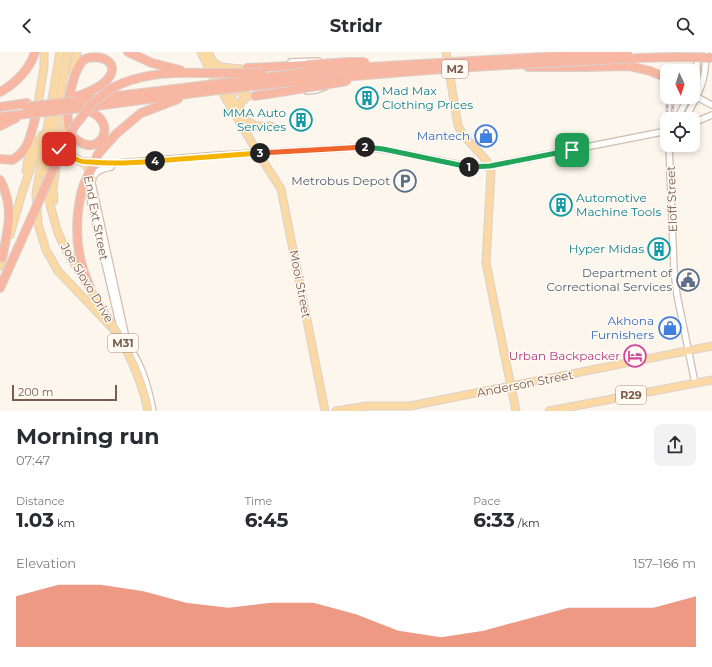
<!DOCTYPE html>
<meta charset="utf-8">
<style>
:root{--surface:#fff;--page:#f2f2f3;--text:#2b2b33;--muted:#7c7c81;--accent:#e76f51}
body{margin:0;font-family:Montserrat,sans-serif;background:var(--page);color:var(--text);height:100vh;display:flex;flex-direction:column;font-size:15px;white-space:nowrap}
*{box-sizing:border-box;margin:0}
p{font-size:13px;color:var(--muted)}
.icon{flex:none;width:22px;height:22px;fill:none;stroke:currentColor;stroke-width:2;stroke-linecap:round;stroke-linejoin:round}
.map{position:relative;height:359px;overflow:hidden}
.side{display:flex;flex-direction:column;background:var(--surface);flex:1}
.side>*{flex:none}
.needle{width:26px;rotate:176deg}
.fabs{position:absolute;left:660px;top:12px;display:grid;gap:8px}
.fabs a{display:grid;place-items:center;width:40px;height:40px;border-radius:8px;background:var(--surface);box-shadow:0 2px 6px #0003;font-size:20px}
.scale{position:absolute;left:12px;bottom:10px;width:105px;box-sizing:border-box;padding-left:4px;border:2px solid #7a5c4d;border-top:0;font-size:11px;line-height:14px;white-space:nowrap;color:#7a5c4d;-webkit-text-stroke:3px #fffaf3;paint-order:stroke}
.pin{position:absolute;display:grid;place-items:center;width:34px;height:34px;color:#fff;margin:-17px;border-radius:8px;box-shadow:0 2px 6px #0006}
.km{position:absolute;width:20px;height:20px;margin:-10px;border-radius:50%;background:#222;color:#fff;font-size:11px;line-height:20px;text-align:center}
.round{display:grid;place-items:center;flex:none;width:42px;height:42px;border-radius:8px;background:var(--page)}
.overview{display:flex;align-items:center;justify-content:space-between;height:68px;padding:0 16px}
h1{font-size:22px;font-weight:700;line-height:30px}
.figures{display:grid;grid-template-columns:repeat(3,1fr);gap:6px;height:68px;padding:4px 16px}
.figures div{display:grid;align-content:center}
.figures b{font-size:20px;font-weight:700}
.figures small{font-size:11px;font-weight:400}
.figures p{font-size:11px}
.chart{height:112px;padding:8px 16px}
.chart p{display:flex;justify-content:space-between}
.chart svg{width:100%;height:72px;margin-top:4px;fill:var(--accent);opacity:.7}
header{display:flex;justify-content:space-between;align-items:center;height:52px;padding:0 16px;background:var(--surface);font-size:18px;font-weight:700}
.map>svg:first-child{display:block}
.lines{fill:none;stroke-linecap:round;stroke-linejoin:round}
.minor-casing{stroke:#d1beb0;stroke-width:8}
.major-casing{stroke:#dad1cd;stroke-width:9}
.highway-casing{stroke:#dad1cd;stroke-width:10}
.minor{stroke:#fff;stroke-width:5.5}
.major{stroke:#fbd9a5;stroke-width:7}
.highway{stroke:#f7b7a3;stroke-width:8}
.rail-casing{stroke:#b9a8c9;stroke-width:2.5}
.rail{stroke:#fffaf3;stroke-width:1;stroke-dasharray:3;stroke-linecap:butt}
.major-bridge-casing{stroke:#dad1cd;stroke-width:9;stroke-linecap:butt}
.highway-bridge-casing{stroke:#dad1cd;stroke-width:10;stroke-linecap:butt}
.major-bridge{stroke:#fbd9a5;stroke-width:7}
.highway-bridge{stroke:#f7b7a3;stroke-width:8}
.split-1-casing{stroke:#fff;stroke-width:8}
.split-2-casing{stroke:#fff;stroke-width:8}
.split-3-casing{stroke:#fff;stroke-width:8}
.split-4-casing{stroke:#fff;stroke-width:8}
.split-5-casing{stroke:#fff;stroke-width:8}
.split-1{stroke:#22a559;stroke-width:5}
.split-2{stroke:#22a559;stroke-width:5}
.split-3{stroke:#f0652b;stroke-width:5}
.split-4{stroke:#f5b400;stroke-width:5}
.split-5{stroke:#f5b400;stroke-width:5}
.labels{text-anchor:middle;stroke-width:3;stroke-linejoin:round;paint-order:stroke}
.shield{fill:#fffaf3;stroke:#a28b7f;stroke-width:1}
.shield-label{font-size:11px;font-weight:bold;fill:#7a5c4d}
.culture-label{font-size:12px;fill:#0d838f;stroke:#fffaf3;text-anchor:start}
.shop-label{font-size:12px;fill:#366cbe;stroke:#fffaf3;text-anchor:end}
.service-label{font-size:12px;fill:#4e5e75;stroke:#fffaf3;text-anchor:end}
.street-label{font-size:12px;fill:#7a5c4d;stroke:#fffaf3}
.hotel-label{font-size:12px;fill:#b23c85;stroke:#fffaf3;text-anchor:end}
</style>
<header><svg class="icon" aria-label="back" viewBox="0 0 24 24"><path d="M15 5l-7 7 7 7"/></svg>Stridr<svg class="icon" aria-label="search" viewBox="0 0 24 24"><circle cx="10" cy="10" r="6"/><path d="M15 15l6 6"/></svg></header>
<div class="map">
<svg width="712" height="359" viewBox="0 0 712 359">
<rect width="100%" height="100%" fill="#fdf6ec"/>
<g class="lines">
<!-- minor casing -->
<g class="minor-casing">
<g id="minor">
<polyline points="291,10 318,9"/>
<polyline points="693,35 697,23 697,0"/>
<polyline points="307,39 316,38 325,35"/>
<polyline points="693,43 712,53"/>
<polyline points="677,67 688,45"/>
<path d="M 685,67 C 699,41 706,30 706,0"/>
<polyline points="693,71 712,63"/>
<polyline points="669,93 674,218 677,243 695,331"/>
<polyline points="105,112 220,103 366,95 392,99 467,114 490,114 667,79"/>
<path d="M 111,115 C 101,117 92,120 92,131 L 126,286 C 129,296 135,303 139,312 C 146,326 150,344 153,359"/>
<polyline points="86,129 123,288"/>
</g>
</g>
<!-- major casing -->
<g class="major-casing">
<g id="major">
<polyline points="60,0 36,142 38,172 46,198 58,219 114,278"/>
<polyline points="68,0 46,121 50,153 58,181 66,198 85,229"/>
<polyline points="201,0 213,25 258,101 281,137 325,359"/>
<polyline points="208,0 245,71"/>
<polyline points="446,0 458,74 464,84 487,109 491,120 486,211 516,359"/>
<polyline points="214,11 221,15 240,17"/>
<path d="M 240,17 L 234,21 C 231,34 236,40 247,44"/>
<polyline points="73,21 77,0"/>
<polyline points="37,58 44,15 44,0"/>
<polyline points="239,59 241,50 248,44"/>
<path d="M 66,65 C 65,72 62,80 62,87 C 63,103 79,105 87,115 C 89,118 90,124 92,127"/>
<polyline points="244,68 257,74 271,74"/>
<polyline points="79,109 109,112"/>
<polyline points="26,119 32,86"/>
<polyline points="54,149 53,138 56,115"/>
<polyline points="10,183 22,141 42,83"/>
<polyline points="0,214 4,201"/>
<polyline points="336,359 367,354 410,354 712,294"/>
<polyline points="549,359 712,328"/>
</g>
</g>
<!-- highway casing -->
<g class="highway-casing">
<g id="highway">
<polyline points="128,0 152,11 180,18"/>
<polyline points="528,15 585,15 629,14 650,19 667,26"/>
<polyline points="247,16 307,13"/>
<path d="M 123,31 C 149,21 175,20 203,21"/>
<path d="M 0,40 C 15,32 30,17 35,0"/>
<polyline points="255,44 293,38"/>
<path d="M 69,46 C 72,33 74,19 83,8 C 98,0 124,10 106,29 C 98,37 86,41 76,45"/>
<polyline points="76,49 207,33"/>
<path d="M 68,54 C 68,61 67,69 69,76 C 70,82 74,87 80,90 C 102,104 121,66 82,57"/>
<polyline points="0,55 27,51"/>
<polyline points="73,57 210,39"/>
<polyline points="0,65 26,62"/>
<polyline points="0,74 16,66"/>
<polyline points="98,102 116,82 141,61 178,47"/>
<path d="M 0,107 L 12,108 C 29,99 30,84 35,67"/>
<path d="M 0,128 C 15,156 8,178 2,206"/>
<path d="M 81,142 C 74,174 76,205 90,235"/>
<polyline points="0,236 30,169"/>
</g>
</g>
<!-- minor -->
<use href="#minor" class="minor"/>
<!-- major -->
<use href="#major" class="major"/>
<!-- highway -->
<use href="#highway" class="highway"/>
<!-- rail casing -->
<g class="rail-casing">
<g id="rail">
<polyline points="667,59 667,45"/>
<polyline points="672,60 674,45"/>
</g>
</g>
<!-- rail -->
<use href="#rail" class="rail"/>
<!-- major-bridge casing -->
<g class="major-bridge-casing">
<path id="major-bridge" d="M 85,229 C 111,272 138,308 148,359"/>
</g>
<!-- highway-bridge casing -->
<g class="highway-bridge-casing">
<g id="highway-bridge">
<polyline points="307,13 348,10 365,10"/>
<polyline points="203,21 262,21"/>
<polyline points="207,33 300,21 352,16 628,0"/>
<polyline points="293,38 347,29"/>
<path d="M 210,39 C 326,25 443,16 561,10 C 611,8 662,3 712,6"/>
<polyline points="26,55 76,49"/>
<polyline points="26,62 73,57"/>
<polyline points="81,142 84,132 98,102"/>
<polyline points="30,169 66,89 76,72 93,51 110,37 123,31"/>
</g>
</g>
<!-- major-bridge -->
<use href="#major-bridge" class="major-bridge"/>
<!-- highway-bridge -->
<use href="#highway-bridge" class="highway-bridge"/>
</g>
<g class="lines">
<!-- split-1 casing -->
<g class="split-1-casing">
<polyline id="split-1" points="469,115 490,114 572,98"/>
</g>
<!-- split-2 casing -->
<g class="split-2-casing">
<polyline id="split-2" points="365,95 383,97 469,115"/>
</g>
<!-- split-3 casing -->
<g class="split-3-casing">
<polyline id="split-3" points="260,101 365,95"/>
</g>
<!-- split-4 casing -->
<g class="split-4-casing">
<polyline id="split-4" points="155,109 260,101"/>
</g>
<!-- split-5 casing -->
<g class="split-5-casing">
<path id="split-5" d="M 59,97 L 62,84 C 62,94 68,104 78,108 C 81,110 86,110 90,110 C 112,112 133,111 155,109"/>
</g>
<!-- split-1 -->
<use href="#split-1" class="split-1"/>
<!-- split-2 -->
<use href="#split-2" class="split-2"/>
<!-- split-3 -->
<use href="#split-3" class="split-3"/>
<!-- split-4 -->
<use href="#split-4" class="split-4"/>
<!-- split-5 -->
<use href="#split-5" class="split-5"/>
</g>
<!-- icons -->
<defs>
<g id="building-ring" transform="scale(1.15)"><circle r="9.5" fill="#fffaf3" stroke="#0f9aa8" stroke-width="1.5"/><path d="M-4-6H4V6H1V3H-1V6H-4ZM-2.5-4.3h1.7v1.8h-1.7ZM.8-4.3h1.7v1.8H.8ZM-2.5-1h1.7V.8h-1.7ZM.8-1h1.7V.8H.8Z" fill="#0f9aa8"/></g>
<g id="shop-ring" transform="scale(1.15)"><circle r="9.5" fill="#fffaf3" stroke="#3f7fe0" stroke-width="1.5"/><path d="M-5-2.5h2.3a2.7 3.5 0 0 1 5.4 0H5L5.5 6h-11ZM-1.5-2.5h3a1.5 2.3 0 0 0-3 0Z" fill="#3f7fe0"/></g>
<g id="parking-ring" transform="scale(1.15)"><circle r="9.5" fill="#fffaf3" stroke="#5c6f8a" stroke-width="1.5"/><path d="M-3.5-5.5H1a3.5 3.5 0 0 1 0 7H-1V5.5H-3.5ZM-1-3.4V-.6H.8a1.4 1.4 0 0 0 0-2.8Z" fill="#5c6f8a"/></g>
<g id="civic-ring" transform="scale(1.15)"><circle r="9.5" fill="#fffaf3" stroke="#5c6f8a" stroke-width="1.5"/><path d="M-.6-6.5H3V-4.5H.6V-3L4-1V1h2V6H-6V1h2V-1L-.6-3ZM-1.2 2.5V6h2.4V2.5Z" fill="#5c6f8a"/></g>
<g id="hotel-ring" transform="scale(1.15)"><circle r="9.5" fill="#fffaf3" stroke="#d1479c" stroke-width="1.5"/><path d="M-6-4.5h1.5V1H6V5H4.5V3h-9V5H-6ZM-4 0a1.8 1.8 0 1 1 3.6 0ZM.5 0V-2.5h3Q6-2.5 6 0Z" fill="#d1479c"/></g>
</defs>
<g fill-rule="evenodd">
<use href="#building-ring" x="367" y="46"/>
<use href="#building-ring" x="301" y="68"/>
<use href="#shop-ring" x="486" y="84"/>
<use href="#parking-ring" x="405" y="129"/>
<use href="#building-ring" x="561" y="153"/>
<use href="#building-ring" x="659" y="197"/>
<use href="#civic-ring" x="688" y="228"/>
<use href="#shop-ring" x="670" y="276"/>
<use href="#hotel-ring" x="635" y="304"/>
</g>
<g class="labels">
<!-- shield labels -->
<g class="shield">
<rect x="442" y="8" width="26" height="18" rx="3"/>
<rect x="108" y="282" width="30" height="18" rx="3"/>
<rect x="616" y="334" width="30" height="18" rx="3"/>
</g>
<g class="shield-label">
<text x="455" y="21">M2</text>
<text x="123" y="295">M31</text>
<text x="631" y="347">R29</text>
</g>
<!-- culture labels -->
<g class="culture-label">
<text x="382" y="43">Mad Max<tspan x="382" dy="14">Clothing Prices</tspan></text>
<text x="286" y="65" text-anchor="end">MMA Auto<tspan x="286" dy="14">Services</tspan></text>
<text x="576" y="150">Automotive<tspan x="576" dy="14">Machine Tools</tspan></text>
<text x="644" y="201" text-anchor="end">Hyper Midas</text>
</g>
<!-- shop labels -->
<g class="shop-label">
<text x="470" y="88">Mantech</text>
<text x="654" y="273">Akhona<tspan x="654" dy="14">Furnishers</tspan></text>
</g>
<!-- service labels -->
<g class="service-label">
<text x="390" y="133">Metrobus Depot</text>
<text x="672" y="225">Department of<tspan x="672" dy="14">Correctional Services</tspan></text>
</g>
<!-- street labels -->
<g class="street-label">
<text transform="translate(672 147) rotate(-92)" y="4">Eloff Street</text>
<text transform="translate(96 166) rotate(79)" y="4">End Ext Street</text>
<text transform="translate(87 231) rotate(59)" y="4">Joe Slovo Drive</text>
<text transform="translate(300 232) rotate(79)" y="4">Mooi Street</text>
<text transform="translate(525 332) rotate(-11)" y="4">Anderson Street</text>
</g>
<!-- hotel labels -->
<g class="hotel-label">
<text x="620" y="308">Urban Backpacker</text>
</g>
</g>
</svg>
<div class="fabs">
<a><svg class="needle" viewBox="-14 -14 28 28"><path d="M0-13l5 13h-10z" fill="#e53935"/><path d="M0 13l5-13h-10z" fill="#7c7c81"/></svg></a>
<a><svg class="icon" aria-label="locate" viewBox="0 0 24 24"><circle cx="12" cy="12" r="6"/><path d="M12 2v4M12 18v4M2 12h4M18 12h4"/></svg></a>
</div>
<div class="scale">200 m</div>
<div class="pin" style="left:572px;top:98px;background:#1e9e55"><svg class="icon" aria-label="arrive" viewBox="0 0 24 24"><path d="M6 21V4h12l-3 4 3 4H6"/></svg></div>
<div class="pin" style="left:59px;top:97px;background:#d93025"><svg class="icon" aria-label="check" viewBox="0 0 24 24"><path d="M5 12l5 5 9-10"/></svg></div>
<b class="km" style="left:469px;top:115px">1</b>
<b class="km" style="left:365px;top:95px">2</b>
<b class="km" style="left:260px;top:101px">3</b>
<b class="km" style="left:155px;top:109px">4</b>
</div>
<section class="side">
<div class="overview"><div><h1>Morning run</h1><p>07:47</p></div><a class="round"><svg class="icon" aria-label="share" viewBox="0 0 24 24"><path d="M12 15V3M7 8l5-5 5 5M5 13v7h14v-7"/></svg></a></div>
<div class="figures">
<div><p>Distance</p><b>1.03<small> km</small></b></div>
<div><p>Time</p><b>6:45</b></div>
<div><p>Pace</p><b>6:33<small> /km</small></b></div>
</div>
<div class="chart"><p><span>Elevation</span>157–166 m</p>
<svg viewBox="0 0 160 44" preserveAspectRatio="none"><path d="M0 44V13L10 6L20 6L30 10L40 17L50 20L60 17L70 17L80 24L90 34L100 38L110 34L120 27L130 20L140 20L150 20L160 13V44z"/></svg>
</div>
</section>
